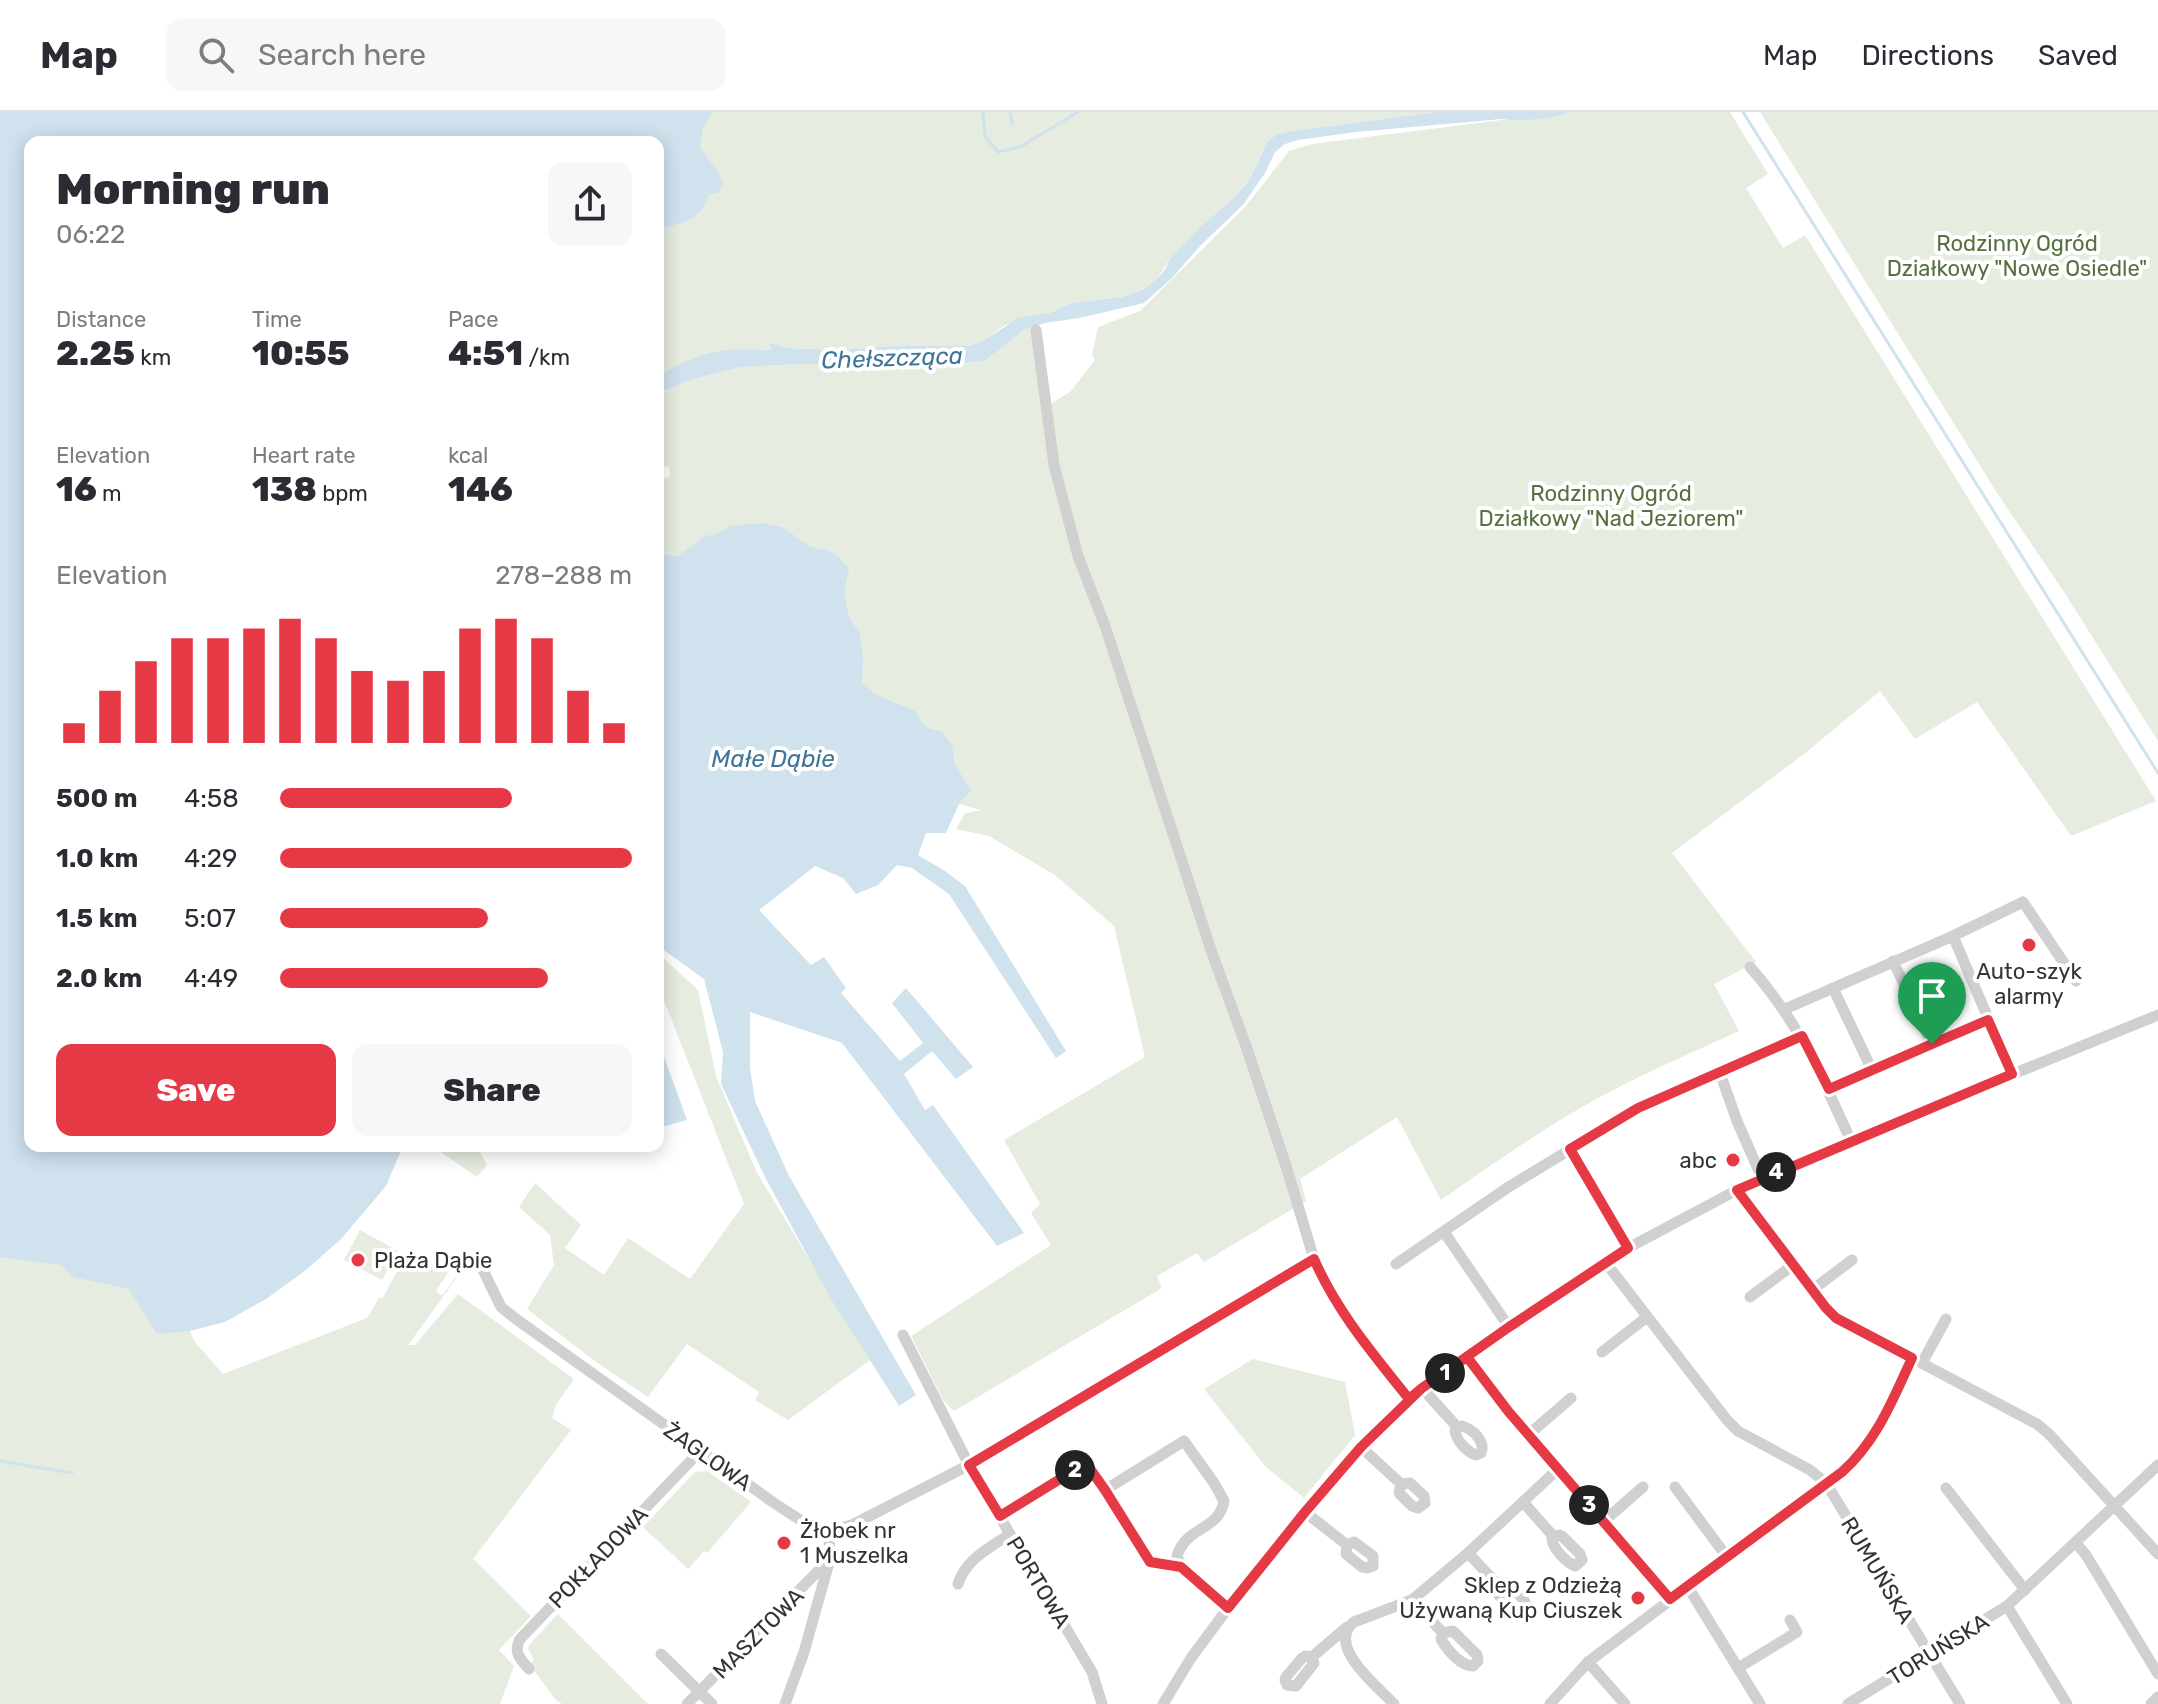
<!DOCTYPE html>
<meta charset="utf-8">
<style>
:root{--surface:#fff;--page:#f7f7f7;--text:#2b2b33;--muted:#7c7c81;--line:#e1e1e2;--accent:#e63946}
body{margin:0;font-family:Rubik,sans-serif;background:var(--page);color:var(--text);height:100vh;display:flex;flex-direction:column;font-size:30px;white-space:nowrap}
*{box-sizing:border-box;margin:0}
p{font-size:26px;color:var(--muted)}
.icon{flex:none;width:44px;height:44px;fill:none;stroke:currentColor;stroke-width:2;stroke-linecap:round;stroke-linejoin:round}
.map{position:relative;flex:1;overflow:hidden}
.drawer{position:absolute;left:24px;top:24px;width:640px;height:1016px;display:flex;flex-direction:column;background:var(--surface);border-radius:16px;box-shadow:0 4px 20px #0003}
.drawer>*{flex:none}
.pin{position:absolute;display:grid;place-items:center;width:68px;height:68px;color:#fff;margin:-82px -34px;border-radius:50% 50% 50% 0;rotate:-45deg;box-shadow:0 0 8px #0007}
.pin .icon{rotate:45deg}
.km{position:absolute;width:40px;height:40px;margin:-20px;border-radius:50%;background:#222;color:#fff;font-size:22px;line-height:40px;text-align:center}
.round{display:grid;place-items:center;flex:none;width:84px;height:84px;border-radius:16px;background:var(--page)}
.headline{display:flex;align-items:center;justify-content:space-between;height:136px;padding:0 32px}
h1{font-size:44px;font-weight:800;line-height:60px}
.stats{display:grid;grid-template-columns:repeat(3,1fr);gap:12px;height:136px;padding:8px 32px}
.stats div{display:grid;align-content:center}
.stats b{font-size:34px;font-weight:800}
.stats small{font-size:22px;font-weight:400}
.stats p{font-size:22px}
.chart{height:224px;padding:16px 32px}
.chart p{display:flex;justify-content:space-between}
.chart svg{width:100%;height:144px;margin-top:8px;stroke:var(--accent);stroke-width:6}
.action{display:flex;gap:16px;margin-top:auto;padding:16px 32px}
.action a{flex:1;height:92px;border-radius:16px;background:var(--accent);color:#fff;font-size:32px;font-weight:800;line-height:92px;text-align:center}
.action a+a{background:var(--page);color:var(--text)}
ul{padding:0 32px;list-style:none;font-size:26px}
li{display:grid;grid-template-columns:128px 96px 1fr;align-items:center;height:60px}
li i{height:20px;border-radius:10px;background:var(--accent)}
header{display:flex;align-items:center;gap:48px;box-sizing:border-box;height:112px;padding:0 40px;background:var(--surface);border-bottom:2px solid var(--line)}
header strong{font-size:38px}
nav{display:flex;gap:44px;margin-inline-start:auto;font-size:28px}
.search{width:560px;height:72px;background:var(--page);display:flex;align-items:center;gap:20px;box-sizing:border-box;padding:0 28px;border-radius:16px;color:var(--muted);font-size:30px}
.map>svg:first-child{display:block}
.green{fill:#e6ecdf}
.water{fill:#cfe2ee}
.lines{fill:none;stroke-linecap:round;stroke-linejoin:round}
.stream{stroke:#cfe2ee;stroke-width:3}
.minor{stroke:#d0d0d0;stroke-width:11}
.route-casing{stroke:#fff;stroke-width:16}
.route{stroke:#e63946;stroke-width:10}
.poi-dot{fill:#e63946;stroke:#fff;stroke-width:3}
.labels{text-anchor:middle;stroke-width:8;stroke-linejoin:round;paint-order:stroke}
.park-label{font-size:22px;fill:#56703f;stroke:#fff}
.poi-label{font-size:22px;fill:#333;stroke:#fff;text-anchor:end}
.street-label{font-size:22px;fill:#333;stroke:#fff}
.water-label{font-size:24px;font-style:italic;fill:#3f7597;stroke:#fff}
</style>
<header>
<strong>Map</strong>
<div class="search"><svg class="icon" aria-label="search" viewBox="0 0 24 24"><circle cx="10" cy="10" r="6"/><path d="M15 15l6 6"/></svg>Search here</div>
<nav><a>Map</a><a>Directions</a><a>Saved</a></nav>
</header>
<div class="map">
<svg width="2158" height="1592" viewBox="0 0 2158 1592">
<rect width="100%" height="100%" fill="#fff"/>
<!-- green -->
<g class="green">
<path d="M 680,0 L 1436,0 L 1292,19 L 1276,23 L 1261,42 L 1249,68 L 1236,84 L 1198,117 L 1169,148 L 1156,168 L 1142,178 L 1122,185 L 1072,191 L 1050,201 L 1005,213 L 985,228 L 969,234 L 893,234 L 841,238 L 786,236 L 770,230 L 773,238 C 724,235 701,240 658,264 L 658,108 Z"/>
<path d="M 1566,0 L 1730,0 L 1768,62 L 1746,76 L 1783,136 L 1805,123 L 2156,689 L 2071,724 L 1977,590 L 1915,627 L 1880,579 L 1804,642 L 1672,741 L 1756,850 L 1714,872 L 1739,919 C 1687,943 1634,965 1584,994 C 1535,1022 1488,1055 1441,1088 L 1397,1005 L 1300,1067 L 1306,1089 L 1204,1150 L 1197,1141 L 1157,1164 L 1162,1176 L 954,1299 L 943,1288 L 911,1224 L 1051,1133 L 1031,1101 L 1040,1092 L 1004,1028 L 1145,945 L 1114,814 L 1055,763 L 989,724 L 956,717 L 965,701 L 981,698 L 959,692 L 931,617 L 923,612 L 915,600 L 868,597 L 822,438 L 811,435 L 799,427 L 658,511 L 658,369 L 670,364 L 669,356 L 666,354 L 658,357 L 658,281 L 694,267 L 741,255 L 800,252 L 922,252 L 938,256 L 944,253 L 965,252 L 986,248 L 1024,218 L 1031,216 L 1044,296 L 1070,280 L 1095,248 L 1092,243 L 1098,215 L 1140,199 L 1246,94 L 1289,39 L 1312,32 Z"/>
<polygon points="1760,0 2158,0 2158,629 2064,480 1999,384"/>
<polygon points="658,841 698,878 716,964 757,1061 870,1248 788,1308 755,1288 759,1280 687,1232 648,1285 596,1250 527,1197 554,1153 550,1123 519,1095 535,1071 581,1113 565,1136 604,1163 628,1126 690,1167 744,1092 658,873"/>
<polygon points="432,1034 477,1034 487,1053 477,1065"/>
<polygon points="360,1118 398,1139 382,1168 344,1148"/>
<polygon points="0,1120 112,1152 190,1219 194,1229 223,1262 367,1206 379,1186 383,1186 409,1136 448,1161 436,1178 439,1182 443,1183 455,1166 456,1167 408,1233 415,1233 458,1182 574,1267 556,1293 552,1306 571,1318 473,1447 531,1504 499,1538 514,1554 500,1592 0,1592"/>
<polygon points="1253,1247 1345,1270 1355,1323 1304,1386 1266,1355 1204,1277"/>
<polygon points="707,1359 751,1390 707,1441 704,1439 688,1457 643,1415 695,1360"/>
<polygon points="558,1502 648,1592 562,1592 556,1588 530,1553 534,1548 528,1537 529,1533"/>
</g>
<!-- water -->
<g class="water">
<path d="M 0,0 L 712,0 L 703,16 L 700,35 L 716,57 L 723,70 L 718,81 L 709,82 C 699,110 685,110 658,117 L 658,30 L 30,30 L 30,1034 L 403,1034 L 386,1074 L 341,1127 L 306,1158 L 266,1187 L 225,1210 L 190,1219 L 157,1222 L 129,1177 L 73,1165 L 61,1153 L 0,1145 Z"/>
<path d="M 1436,0 L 1570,0 C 1548,8 1524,9 1502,7 L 1356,20 L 1298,28 L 1285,32 L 1275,40 L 1265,61 L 1243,93 L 1202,132 L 1171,167 L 1144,191 L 1079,206 L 1045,211 L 1024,218 L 986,248 L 938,256 L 922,252 L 800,252 L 741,255 L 694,267 L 658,281 L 658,264 C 702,239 722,235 772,238 L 769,230 L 786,236 L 841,238 L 893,234 L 969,234 L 985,228 L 1018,206 L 1050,201 L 1072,191 L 1122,185 L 1142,178 L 1156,168 L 1166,156 L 1169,148 L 1198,117 L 1236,84 L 1249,68 L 1267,31 L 1276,23 L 1292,19 Z"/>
<polygon points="762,411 782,415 811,435 827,438 837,443 849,457 844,480 849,505 859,520 863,542 862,572 877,583 915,599 923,612 931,617 941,619 952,633 955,653 971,678 959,692 946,721 926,721 918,743 945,759 965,774 1066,939 1056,946 949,782 912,756 897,753 878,773 856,782 843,766 815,754 759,798 811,853 824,845 846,876 841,881 900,949 923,931 892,891 906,876 973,955 956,967 932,939 904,962 925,998 933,993 1024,1121 997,1134 842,931 750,900 750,956 755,989 789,1064 916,1283 899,1294 831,1187 765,1065 721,972 723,940 704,867 658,834 658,414 664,443 678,444 705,424 717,422 730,414"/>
<polygon points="658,928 687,1008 658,1016"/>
</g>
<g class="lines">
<!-- stream -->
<g class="stream">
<polyline points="983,0 985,24 998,40 1020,35 1078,0"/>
<polyline points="1010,0 1012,12"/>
<polyline points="1743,0 2158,661"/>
<polyline points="0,1349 72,1361"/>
</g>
<!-- minor -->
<g class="minor">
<polyline points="1036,218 1054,353 1078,444 1105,514 1212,841 1246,934 1287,1057 1314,1147 1323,1169 1345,1205 1409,1287"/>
<polyline points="1893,849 1932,932"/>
<path d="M 1750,855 C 1798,909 1821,963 1851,1029"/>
<polyline points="1833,876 1872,958"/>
<polyline points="1785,897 1953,824"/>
<polyline points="1720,961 1737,1009 1762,1066"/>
<polyline points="2012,962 1953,824 2023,790 2076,869"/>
<polyline points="1829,977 1988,908"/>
<polyline points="1570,1037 1628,1136"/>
<polyline points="1737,1078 1826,1196 1836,1206 2037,1312 2049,1322 2158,1442"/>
<polyline points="1444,1120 1509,1215"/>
<polyline points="1606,1151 1727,1308 1738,1319 1810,1358 1826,1371 1960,1592"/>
<polyline points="1396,1152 1507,1076 1638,996 1802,924"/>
<polyline points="482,1156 501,1195 516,1207 774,1391 808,1413 818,1417 839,1417 854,1412 969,1353 1314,1147"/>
<polyline points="1812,1178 1852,1148"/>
<polyline points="1750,1185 1793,1153"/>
<polyline points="903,1223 969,1353 1092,1560 1102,1592"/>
<polyline points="1602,1240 1647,1205"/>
<polyline points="1467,1245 1531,1326 1670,1487"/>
<polyline points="1922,1251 1946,1207"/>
<path d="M 1422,1276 L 1458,1316 L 1455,1319 C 1456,1328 1467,1340 1476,1343 L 1481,1341 C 1486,1330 1473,1317 1462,1314 L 1458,1316"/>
<polyline points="1528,1323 1571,1286"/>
<polyline points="1361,1335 1401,1372 1399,1381 1412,1394 1418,1396 1425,1391 1424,1384 1410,1371 1401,1372"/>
<polyline points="1675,1375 1727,1445"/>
<polyline points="1946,1376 2025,1478"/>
<path d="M 1105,1378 L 1184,1329 L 1214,1371 L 1224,1389 C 1219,1419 1186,1414 1177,1444 L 1181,1455"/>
<path d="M 1523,1390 L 1554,1425 L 1552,1427 C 1553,1437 1566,1450 1575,1454 L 1582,1448 L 1580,1442 L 1562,1424 L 1559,1423 L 1554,1425"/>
<polyline points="1305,1400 1347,1433 1354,1430 1373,1444 1373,1454 1368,1456 1362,1455 1346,1442 1347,1433"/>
<polyline points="1000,1404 1086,1351 1105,1378 1150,1450 1181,1455 1228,1496"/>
<polyline points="1603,1410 1643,1375"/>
<polyline points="2076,1431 2086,1443 2158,1562"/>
<path d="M 1468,1441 L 1498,1473 L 1506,1471 C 1514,1479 1529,1487 1526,1499 L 1520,1502 C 1511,1499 1498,1486 1496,1476 L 1498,1473"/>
<path d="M 958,1472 C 966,1447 989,1436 1010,1422"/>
<polyline points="1688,1475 1760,1592"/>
<path d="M 1412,1488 L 1443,1521 L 1441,1527 C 1447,1538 1461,1554 1473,1554 L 1478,1549 L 1477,1543 L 1453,1519 L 1443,1521"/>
<polyline points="2007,1494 2067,1592"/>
<polyline points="661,1542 712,1592"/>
<polyline points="1312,1545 1314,1551 1296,1574 1287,1573 1285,1568 1286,1565 1302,1546 1305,1544 1312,1545 1347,1515"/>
<polyline points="1588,1550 1625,1592"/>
<polyline points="1738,1556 1797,1520 1790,1508"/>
<path d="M 529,1557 C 520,1547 513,1540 520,1527 L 701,1338"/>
<polyline points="687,1592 830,1447"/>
<polyline points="785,1592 804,1540 830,1447 829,1418"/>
<polyline points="1163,1592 1191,1546 1228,1496 1266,1446 1361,1335 1422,1276 1509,1215 1628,1136 1737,1078 1910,1004 2158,903"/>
<path d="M 1394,1592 C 1377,1574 1325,1533 1354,1510 L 1412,1488 L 1468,1441 L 1557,1358"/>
<polyline points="1550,1592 1588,1550 1854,1350 1873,1326 1912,1246"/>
<polyline points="1848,1592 2007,1494 2158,1353"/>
<polyline points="2151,1592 2158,1585"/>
</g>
</g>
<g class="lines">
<!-- route casing -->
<g class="route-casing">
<path id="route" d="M 1932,932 L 1829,977 L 1802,924 L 1638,996 L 1570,1037 L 1628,1136 L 1509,1215 L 1422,1276 L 1409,1287 C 1374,1243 1337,1200 1314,1147 L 969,1353 L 1000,1404 L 1086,1351 L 1105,1378 L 1150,1450 L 1181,1455 L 1228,1496 L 1305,1400 L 1361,1335 L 1422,1276 L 1467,1245 L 1508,1299 L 1670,1487 L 1842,1360 C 1877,1329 1893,1287 1912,1246 L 1836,1206 L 1826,1196 L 1737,1078 L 2012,962 L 1988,908 L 1932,932"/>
</g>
<!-- route -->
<use href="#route" class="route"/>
</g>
<!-- markers -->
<g class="poi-dot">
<circle cx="2029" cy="833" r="8"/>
<circle cx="1733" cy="1048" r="8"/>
<circle cx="358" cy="1148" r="8"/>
<circle cx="784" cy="1431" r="8"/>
<circle cx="1638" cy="1486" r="8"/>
</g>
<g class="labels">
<!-- park labels -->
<g class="park-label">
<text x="2017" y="139">Rodzinny Ogród<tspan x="2017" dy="25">Działkowy "Nowe Osiedle"</tspan></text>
<text x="1611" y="389">Rodzinny Ogród<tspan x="1611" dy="25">Działkowy "Nad Jeziorem"</tspan></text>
</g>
<!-- poi labels -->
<g class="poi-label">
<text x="2029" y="867" text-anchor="middle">Auto-szyk<tspan x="2029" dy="25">alarmy</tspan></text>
<text x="1717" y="1056">abc</text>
<text x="374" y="1156" text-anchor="start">Plaża Dąbie</text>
<text x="800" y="1426" text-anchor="start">Żłobek nr<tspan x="800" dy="25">1 Muszelka</tspan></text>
<text x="1622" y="1481">Sklep z Odzieżą<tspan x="1622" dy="25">Używaną Kup Ciuszek</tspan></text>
</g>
<!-- street labels -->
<g class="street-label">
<text transform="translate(708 1344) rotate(35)" y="8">ŻAGLOWA</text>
<text transform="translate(598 1445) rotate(-46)" y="8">POKŁADOWA</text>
<text transform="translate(1878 1458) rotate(59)" y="8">RUMUŃSKA</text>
<text transform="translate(1039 1470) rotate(59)" y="8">PORTOWA</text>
<text transform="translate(758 1521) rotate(-45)" y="8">MASZTOWA</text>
<text transform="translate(1938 1537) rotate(-32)" y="8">TORUŃSKA</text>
</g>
<!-- water labels -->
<g class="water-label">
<text transform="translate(892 246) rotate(-2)" y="8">Chełszcząca</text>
<text x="773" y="655">Małe Dąbie</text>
</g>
</g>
</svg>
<div class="pin" style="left:1932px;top:932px;background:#1e9e55"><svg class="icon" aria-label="arrive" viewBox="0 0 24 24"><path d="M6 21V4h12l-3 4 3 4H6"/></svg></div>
<b class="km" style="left:1445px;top:1261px">1</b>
<b class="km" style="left:1075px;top:1358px">2</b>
<b class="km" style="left:1589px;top:1393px">3</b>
<b class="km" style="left:1776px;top:1060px">4</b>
<section class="drawer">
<div class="headline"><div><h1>Morning run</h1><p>06:22</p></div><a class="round"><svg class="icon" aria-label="share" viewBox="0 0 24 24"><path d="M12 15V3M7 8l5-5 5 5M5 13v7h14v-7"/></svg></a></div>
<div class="stats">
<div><p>Distance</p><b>2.25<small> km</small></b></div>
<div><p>Time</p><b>10:55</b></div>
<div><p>Pace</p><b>4:51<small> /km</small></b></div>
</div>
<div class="stats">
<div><p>Elevation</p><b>16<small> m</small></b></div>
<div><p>Heart rate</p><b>138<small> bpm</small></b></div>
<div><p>kcal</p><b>146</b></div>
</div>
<div class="chart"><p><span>Elevation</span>278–288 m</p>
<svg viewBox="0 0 160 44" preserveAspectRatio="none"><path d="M5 44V38M15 44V28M25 44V19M35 44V12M45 44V12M55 44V9M65 44V6M75 44V12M85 44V22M95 44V25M105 44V22M115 44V9M125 44V6M135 44V12M145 44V28M155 44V38"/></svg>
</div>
<ul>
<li><b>500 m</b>4:58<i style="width:66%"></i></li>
<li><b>1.0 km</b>4:29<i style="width:100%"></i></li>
<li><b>1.5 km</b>5:07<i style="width:59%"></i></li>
<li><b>2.0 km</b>4:49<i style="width:76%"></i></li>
</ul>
<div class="action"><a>Save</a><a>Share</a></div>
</section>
</div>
